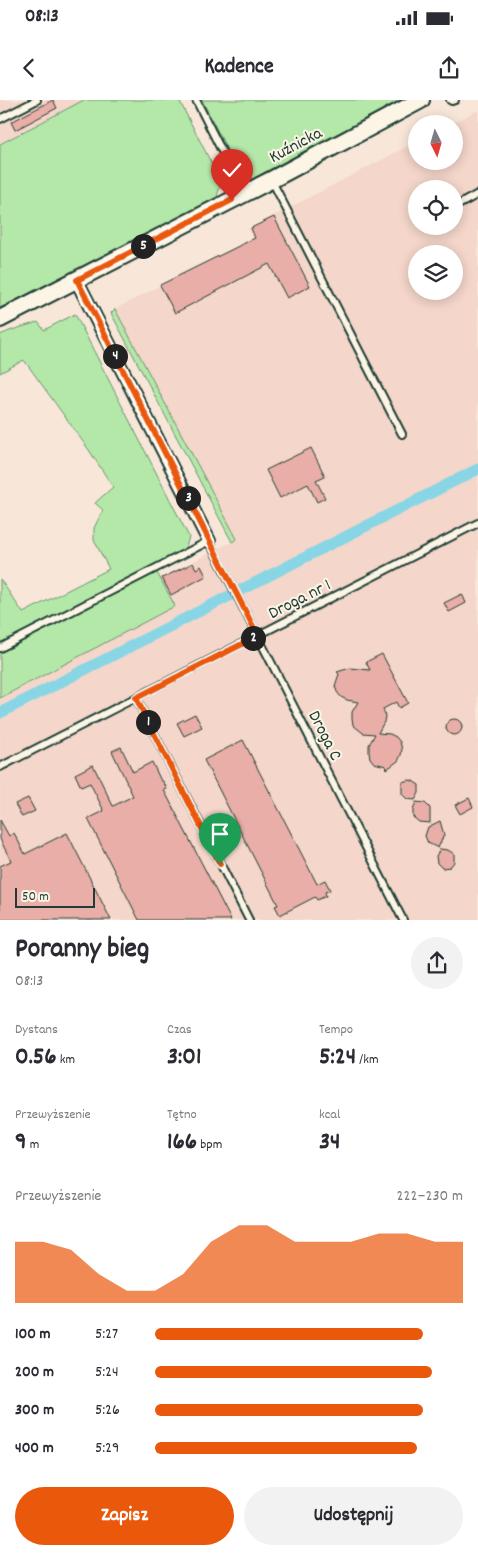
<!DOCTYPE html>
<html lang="pl">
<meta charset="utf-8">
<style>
:root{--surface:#fff;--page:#f2f2f3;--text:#2b2b33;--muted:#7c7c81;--accent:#ea580c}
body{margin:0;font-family:Dekko,sans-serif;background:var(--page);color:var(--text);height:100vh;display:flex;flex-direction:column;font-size:19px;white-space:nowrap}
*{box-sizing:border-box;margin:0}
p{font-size:16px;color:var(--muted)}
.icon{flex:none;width:28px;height:28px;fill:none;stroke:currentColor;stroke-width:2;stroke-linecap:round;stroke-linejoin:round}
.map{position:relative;height:820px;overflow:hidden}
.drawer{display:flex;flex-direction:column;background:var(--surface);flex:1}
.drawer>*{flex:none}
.needle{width:32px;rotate:175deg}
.controls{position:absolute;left:408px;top:15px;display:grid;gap:10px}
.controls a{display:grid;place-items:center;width:55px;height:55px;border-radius:50%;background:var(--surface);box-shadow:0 2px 12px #0003;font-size:25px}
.scale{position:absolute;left:15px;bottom:12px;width:80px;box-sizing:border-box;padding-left:5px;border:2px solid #1f3d34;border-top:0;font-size:14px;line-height:18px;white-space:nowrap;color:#1f3d34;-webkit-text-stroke:4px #fcf5e5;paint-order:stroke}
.pin{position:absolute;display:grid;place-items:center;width:42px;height:42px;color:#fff;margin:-51px -21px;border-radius:50% 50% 50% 0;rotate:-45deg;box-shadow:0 0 5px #0007}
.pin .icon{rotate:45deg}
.km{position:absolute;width:25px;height:25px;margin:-12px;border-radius:50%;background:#222;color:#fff;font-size:14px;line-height:25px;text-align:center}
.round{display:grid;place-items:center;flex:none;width:52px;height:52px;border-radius:26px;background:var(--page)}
.overview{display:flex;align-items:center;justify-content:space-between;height:85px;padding:0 15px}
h1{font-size:28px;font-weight:800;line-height:38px}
.stats{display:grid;grid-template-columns:repeat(3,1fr);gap:8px;height:85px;padding:5px 15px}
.stats div{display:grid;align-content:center}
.stats b{font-size:25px;font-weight:800}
.stats small{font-size:14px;font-weight:400}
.stats p{font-size:14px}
.chart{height:140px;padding:10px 15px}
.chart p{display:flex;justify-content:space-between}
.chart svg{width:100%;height:90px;margin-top:5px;fill:var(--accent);opacity:.7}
.button{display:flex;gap:10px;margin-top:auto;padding:10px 15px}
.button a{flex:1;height:58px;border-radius:30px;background:var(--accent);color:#fff;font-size:20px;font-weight:800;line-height:58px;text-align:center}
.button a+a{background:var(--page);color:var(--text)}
ul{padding:0 15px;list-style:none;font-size:16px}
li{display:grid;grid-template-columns:80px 60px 1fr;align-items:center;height:38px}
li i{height:12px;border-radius:6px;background:var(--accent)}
.status{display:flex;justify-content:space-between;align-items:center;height:35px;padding:0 25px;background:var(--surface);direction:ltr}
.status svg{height:14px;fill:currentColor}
header{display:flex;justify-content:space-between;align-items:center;height:65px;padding:0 15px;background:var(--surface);font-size:22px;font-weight:800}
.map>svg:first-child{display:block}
.built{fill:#f4d6ca;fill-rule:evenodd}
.green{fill:#b4e8a9;stroke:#6a926e}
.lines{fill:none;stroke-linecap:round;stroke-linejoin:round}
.canal{stroke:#88d6e5;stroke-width:11}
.building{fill:#e9aea7;stroke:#1f3d34}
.service-casing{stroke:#1f3d34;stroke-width:10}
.minor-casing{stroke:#1f3d34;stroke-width:16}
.tertiary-casing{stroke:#1f3d34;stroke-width:20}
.service{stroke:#fcf5e5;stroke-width:6}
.minor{stroke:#fcf5e5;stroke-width:12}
.tertiary{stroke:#fcf5e5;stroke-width:16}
.route-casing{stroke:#fff;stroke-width:10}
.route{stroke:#ea580c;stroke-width:6}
.labels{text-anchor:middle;stroke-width:4;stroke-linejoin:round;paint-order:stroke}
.street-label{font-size:18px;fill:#1f3d34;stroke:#fcf5e5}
</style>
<div class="status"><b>08:13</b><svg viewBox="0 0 49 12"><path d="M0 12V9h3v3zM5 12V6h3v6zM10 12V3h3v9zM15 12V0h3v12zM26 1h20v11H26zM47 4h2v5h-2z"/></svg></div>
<header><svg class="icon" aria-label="back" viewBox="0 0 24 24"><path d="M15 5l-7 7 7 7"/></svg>Kadence<svg class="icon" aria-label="share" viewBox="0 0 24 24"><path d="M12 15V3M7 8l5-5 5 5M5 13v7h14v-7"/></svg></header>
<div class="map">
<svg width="478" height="820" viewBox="0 0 478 820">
<rect width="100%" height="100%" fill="#f8e7d9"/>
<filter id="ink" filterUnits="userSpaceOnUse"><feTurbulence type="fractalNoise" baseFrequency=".02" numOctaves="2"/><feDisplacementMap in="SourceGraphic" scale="10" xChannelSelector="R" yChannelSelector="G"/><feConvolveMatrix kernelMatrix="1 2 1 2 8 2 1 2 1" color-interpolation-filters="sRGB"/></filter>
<g filter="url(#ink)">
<!-- built -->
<g class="built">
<polygon points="0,0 84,0 0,43"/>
<path d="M 478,10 L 478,820 L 0,820 L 0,598 L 175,506 L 160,478 L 237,439 L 115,209 L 252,138 L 248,129 L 416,42 L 416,61 L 454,61 L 454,24 L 451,24 ZM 416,89 L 454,89 L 454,126 L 416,126 ZM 416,154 L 454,154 L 454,191 L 416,191 Z"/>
</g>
<!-- green -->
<g class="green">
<polygon points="84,0 179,0 221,82 217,97 0,208 0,44"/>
<polygon points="202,0 400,0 252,79 241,77"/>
<polygon points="115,209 237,439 232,442 111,213"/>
<polygon points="75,214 189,437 184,454 155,469 175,506 0,598 0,479 23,513 109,469 94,440 94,428 103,410 95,403 113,387 89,350 24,260 0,273 0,235 12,230 38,222 44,230"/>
</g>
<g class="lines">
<!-- canal -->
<polyline class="canal" points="0,613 478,369"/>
</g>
<!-- building -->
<g class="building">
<polygon points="53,0 57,8 15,30 11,22"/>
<polygon points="274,117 310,186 287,198 269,164 175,213 160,185 255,138 251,128"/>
<polygon points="311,348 325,376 316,380 325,398 317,402 308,384 280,398 266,370"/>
<polygon points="193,463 196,469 201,466 206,476 171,495 162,478"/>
<polygon points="462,494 466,503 449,512 444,503"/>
<polygon points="382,554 408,603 399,608 396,602 383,609 385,616 384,622 378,633 390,634 396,637 400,642 402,649 401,655 398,661 387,669 386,666 374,663 370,658 369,652 369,645 375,634 363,633 353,625 352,618 352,612 358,602 347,600 341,597 337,592 335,586 339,574 337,572 350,568 370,570 366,562"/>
<polygon points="195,614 202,627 184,636 177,623"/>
<circle cx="454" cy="627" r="8"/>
<polygon points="243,640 317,784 325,780 330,790 325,792 326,796 317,800 315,797 280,815 275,806 278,805 204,660"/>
<polygon points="121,647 133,672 152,662 161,681 163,681 167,689 164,690 231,820 139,820 88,719 104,711 90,683 81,687 75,674 93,665 113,706 133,696 112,651"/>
<polygon points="409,680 413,681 419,685 419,693 415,700 407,699 402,694 402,682"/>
<polygon points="28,698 35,711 22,717 15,704"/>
<polygon points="469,698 473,707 460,714 455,705"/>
<polygon points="416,702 425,703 430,708 430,723 419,722 413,717 413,710"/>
<polygon points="0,720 9,736 14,733 25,754 67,733 111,820 0,820 0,766 11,761 0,739"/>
<polygon points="440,721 444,735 438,748 428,743 425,736 428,727"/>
<polygon points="440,749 448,750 454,754 454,762 450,767 442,768 437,763 436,756"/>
</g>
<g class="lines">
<!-- service casing -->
<g class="service-casing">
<g id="service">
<polyline points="196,0 243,93"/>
<polyline points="450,0 452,1 455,0"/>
<polyline points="0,19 37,0"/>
<polyline points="272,81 402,334"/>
<polyline points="458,105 478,94"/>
<polyline points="0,548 209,441 403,820"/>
<polyline points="136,598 249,820"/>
<polyline points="0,667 478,423"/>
</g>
</g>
<!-- minor casing -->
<g class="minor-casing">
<polyline id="minor" points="77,181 209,441"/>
</g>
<!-- tertiary casing -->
<g class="tertiary-casing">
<polyline id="tertiary" points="0,219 271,80 421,0"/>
</g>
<!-- service -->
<use href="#service" class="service"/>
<!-- minor -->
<use href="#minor" class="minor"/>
<!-- tertiary -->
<use href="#tertiary" class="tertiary"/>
</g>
</g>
<g class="lines" filter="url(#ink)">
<!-- route casing -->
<g class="route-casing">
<polyline id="route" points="220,764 136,598 258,536 77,180 232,100"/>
</g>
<!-- route -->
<use href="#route" class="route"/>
</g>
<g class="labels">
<!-- street labels -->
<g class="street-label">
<text transform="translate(295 44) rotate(-28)" y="6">Kuźnicka</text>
<text transform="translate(299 498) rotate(-27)" y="6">Droga nr 1</text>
<text transform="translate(326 635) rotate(63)" y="6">Droga C</text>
</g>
</g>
</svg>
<div class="controls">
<a><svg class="needle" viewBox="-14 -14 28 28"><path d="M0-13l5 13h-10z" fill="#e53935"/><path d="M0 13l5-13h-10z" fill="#7c7c81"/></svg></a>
<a><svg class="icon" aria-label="locate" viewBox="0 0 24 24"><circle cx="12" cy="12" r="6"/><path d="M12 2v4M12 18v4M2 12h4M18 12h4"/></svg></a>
<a><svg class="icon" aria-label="layers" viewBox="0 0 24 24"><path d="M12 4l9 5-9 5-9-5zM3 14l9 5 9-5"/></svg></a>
</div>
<div class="scale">50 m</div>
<div class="pin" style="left:220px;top:764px;background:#1e9e55"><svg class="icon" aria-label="arrive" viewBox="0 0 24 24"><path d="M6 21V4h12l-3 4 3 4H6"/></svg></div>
<div class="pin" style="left:232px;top:100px;background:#d93025"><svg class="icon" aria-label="check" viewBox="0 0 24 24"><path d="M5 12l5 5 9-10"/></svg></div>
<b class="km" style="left:148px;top:622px">1</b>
<b class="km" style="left:253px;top:538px">2</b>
<b class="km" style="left:188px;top:398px">3</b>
<b class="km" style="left:115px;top:256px">4</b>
<b class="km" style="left:143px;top:146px">5</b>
</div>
<section class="drawer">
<div class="overview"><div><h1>Poranny bieg</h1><p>08:13</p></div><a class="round"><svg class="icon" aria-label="share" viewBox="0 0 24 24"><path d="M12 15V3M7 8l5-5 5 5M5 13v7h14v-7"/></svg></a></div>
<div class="stats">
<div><p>Dystans</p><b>0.56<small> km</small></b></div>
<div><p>Czas</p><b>3:01</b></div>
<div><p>Tempo</p><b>5:24<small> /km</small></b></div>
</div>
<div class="stats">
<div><p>Przewyższenie</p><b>9<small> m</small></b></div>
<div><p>Tętno</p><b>166<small> bpm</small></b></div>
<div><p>kcal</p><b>34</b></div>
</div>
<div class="chart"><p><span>Przewyższenie</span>222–230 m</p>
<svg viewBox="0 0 160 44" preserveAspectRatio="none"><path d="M0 44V14L10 14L20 18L30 30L40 38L50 38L60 30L70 14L80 6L90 6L100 14L110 14L120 14L130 10L140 10L150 14L160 14V44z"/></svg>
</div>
<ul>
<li><b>100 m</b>5:27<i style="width:87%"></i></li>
<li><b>200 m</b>5:24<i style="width:90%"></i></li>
<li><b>300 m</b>5:26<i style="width:87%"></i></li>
<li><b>400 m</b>5:29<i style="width:85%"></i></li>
</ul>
<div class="button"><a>Zapisz</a><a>Udostępnij</a></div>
</section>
